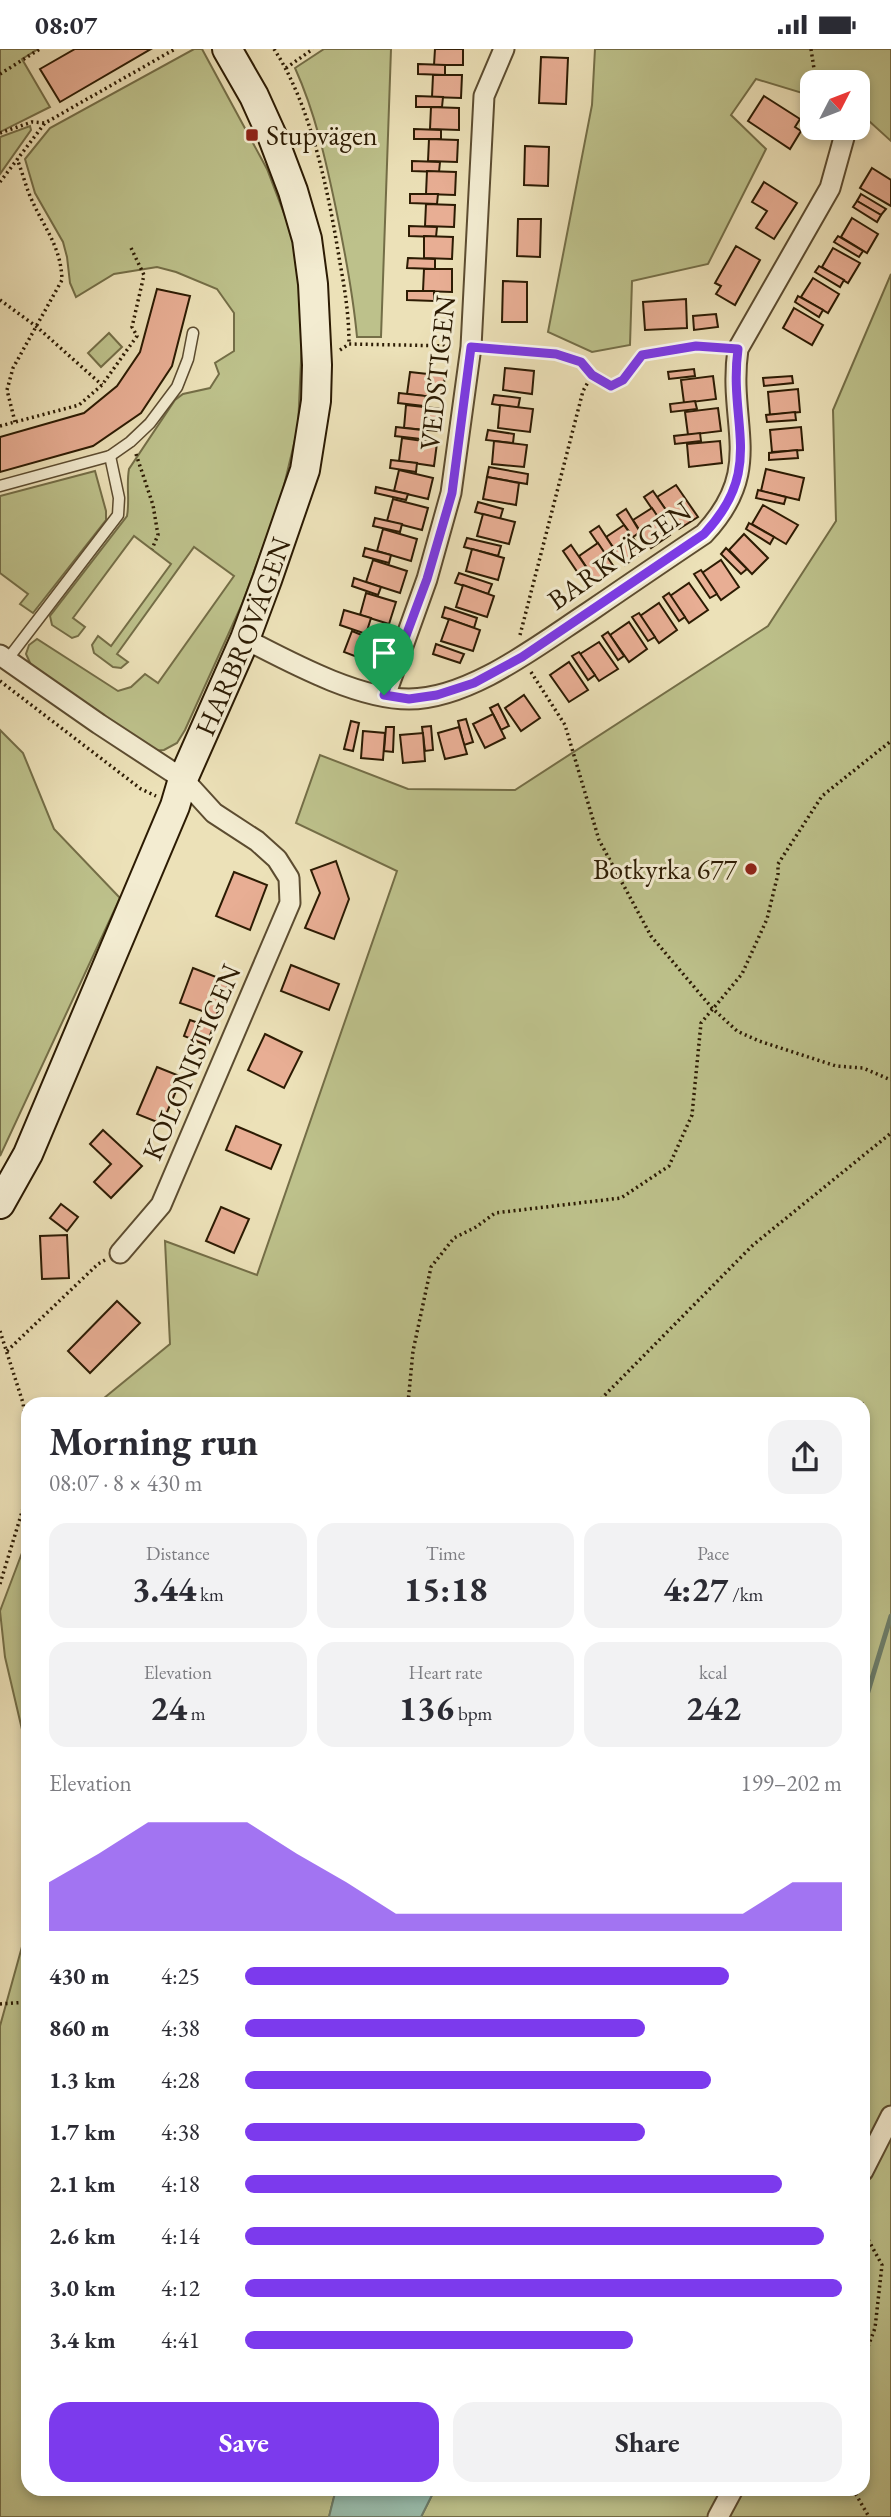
<!DOCTYPE html>
<meta charset="utf-8">
<style>
:root{--surface:#fff;--page:#f2f2f3;--text:#2b2b33;--muted:#7c7c81;--accent:#7c3aed}
body{margin:0;font-family:"EB Garamond",serif;background:var(--page);color:var(--text);height:100vh;display:flex;flex-direction:column;font-size:26px;white-space:nowrap}
*{box-sizing:border-box;margin:0}
p{font-size:23px;color:var(--muted)}
.icon{flex:none;width:38px;height:38px;fill:none;stroke:currentColor;stroke-width:2;stroke-linecap:round;stroke-linejoin:round}
.map{position:relative;flex:1;overflow:hidden}
.drawer{position:absolute;left:21px;top:1348px;width:849px;height:1099px;display:flex;flex-direction:column;background:var(--surface);border-radius:21px;box-shadow:0 4px 10px #0003}
.drawer>*{flex:none}
.needle{width:46px;rotate:48deg}
.controls{position:absolute;left:800px;top:21px;display:grid;gap:14px}
.controls a{display:grid;place-items:center;width:70px;height:70px;border-radius:14px;background:var(--surface);box-shadow:0 4px 10px #0003;font-size:35px}
.pin{position:absolute;display:grid;place-items:center;width:60px;height:60px;color:#fff;margin:-72px -30px;border-radius:50% 50% 50% 0;rotate:-45deg;box-shadow:0 0 7px #0007}
.pin .icon{rotate:45deg}
.round{display:grid;place-items:center;flex:none;width:74px;height:74px;border-radius:21px;background:var(--page)}
.overview{display:flex;align-items:center;justify-content:space-between;height:119px;padding:0 28px}
h1{font-size:38px;font-weight:700;line-height:52px}
.figures{display:grid;grid-template-columns:repeat(3,1fr);gap:10px;height:119px;padding:7px 28px}
.figures div{display:grid;align-content:center;border-radius:18px;background:var(--page);text-align:center}
.figures b{font-size:35px;font-weight:700}
.figures small{font-size:19px;font-weight:400}
.figures p{font-size:19px}
.chart{height:196px;padding:14px 28px}
.chart p{display:flex;justify-content:space-between}
.chart svg{width:100%;height:126px;margin-top:7px;fill:var(--accent);opacity:.7}
.button{display:flex;gap:14px;margin-top:auto;padding:14px 28px}
.button a{flex:1;height:80px;border-radius:21px;background:var(--accent);color:#fff;font-size:28px;font-weight:700;line-height:80px;text-align:center}
.button a+a{background:var(--page);color:var(--text)}
ul{padding:0 28px;list-style:none;font-size:23px}
li{display:grid;grid-template-columns:112px 84px 1fr;align-items:center;height:52px}
li i{height:18px;border-radius:9px;background:var(--accent)}
.status{display:flex;justify-content:space-between;align-items:center;height:49px;padding:0 35px;background:var(--surface);direction:ltr}
.status svg{height:19px;fill:currentColor}
.map>svg:first-child{display:block}
.green{fill:#bdc18b;stroke:#746e47;stroke-width:2}
.water{fill:#99beae;stroke:#6d7d6a;stroke-width:2}
.lines{fill:none;stroke-linecap:round;stroke-linejoin:round}
.stream{stroke:#6d7d6a;stroke-width:5}
.building{fill:#e8ae94;stroke:#2c1b03;stroke-width:2}
.lane-casing{stroke:#5c4c30;stroke-width:13}
.street-casing{stroke:#5c4c30;stroke-width:23}
.secondary-casing{stroke:#2c1b03;stroke-width:32}
.path{stroke:#2c1b03;stroke-width:3.5;stroke-dasharray:2 3.5;stroke-linecap:butt}
.lane{stroke:#f3ecd1;stroke-width:10}
.street{stroke:#f3ecd1;stroke-width:19}
.secondary{stroke:#f3ecd1;stroke-width:28}
.route-casing{stroke:#fff;stroke-width:14}
.route{stroke:#7c3aed;stroke-width:9}
.poi-dot{fill:#8f2418;stroke:#f3ecd1;stroke-width:2.5}
.labels{text-anchor:middle;stroke-width:6;stroke-linejoin:round;paint-order:stroke}
.poi-label{font-size:28px;fill:#2c1b03;stroke:#f3ecd1;text-anchor:start}
.street-label{font-size:28px;fill:#2c1b03;stroke:#f3ecd1}
</style>
<div class="status"><b>08:07</b><svg viewBox="0 0 49 12"><path d="M0 12V9h3v3zM5 12V6h3v6zM10 12V3h3v9zM15 12V0h3v12zM26 1h20v11H26zM47 4h2v5h-2z"/></svg></div>
<div class="map">
<svg width="891" height="2468" viewBox="0 0 891 2468">
<rect width="100%" height="100%" fill="#ece1b8"/>
<filter id="stains"><feTurbulence type="fractalNoise" baseFrequency=".00286" numOctaves="4"/><feColorMatrix values="0 0 0 0 .2 0 0 0 0 .09 0 0 0 0 .02 0 0 0 .5 -.17"/></filter>
<radialGradient id="worn" r=".72"><stop offset=".6" stop-color="#630" stop-opacity="0"/><stop offset="1" stop-color="#630" stop-opacity=".3"/></radialGradient>
<!-- green -->
<g class="green">
<polygon points="0,0 38,0 22,10 50,58 0,83"/>
<path d="M 194,0 L 202,0 L 267,120 L 288,175 L 297,209 L 303,268 L 298,378 L 281,449 L 242,555 L 185,681 L 177,694 L 164,701 L 151,702 L 112,678 L 31,616 L 26,605 L 29,596 L 37,590 L 118,642 L 131,638 L 145,625 L 158,634 L 234,527 L 194,498 L 117,605 L 128,613 L 121,619 L 113,618 L 94,604 L 92,596 L 98,587 L 111,597 L 171,515 L 134,487 L 73,569 L 85,578 L 78,587 L 72,589 L 52,576 L 50,567 L 127,467 C 130,451 126,436 129,420 L 175,351 L 183,345 L 210,339 L 219,325 L 215,314 L 234,302 L 234,264 L 217,240 L 176,223 L 157,218 L 114,225 L 76,248 L 70,234 L 67,208 L 63,193 L 35,144 L 25,110 L 50,79 Z"/>
<path d="M 324,0 L 391,0 L 381,288 L 357,288 C 353,245 345,203 336,160 C 326,112 315,63 295,19 Z"/>
<polygon points="595,0 891,0 891,92 858,62 858,33 812,33 812,47 756,30 731,66 766,100 708,215 632,232 630,296 592,303 548,283 592,56"/>
<polygon points="30,77 31,81 0,125 0,88"/>
<polygon points="891,225 891,2468 421,2468 435,2440 863,2440 863,1354 98,1354 170,1295 165,1192 257,1226 397,822 296,774 320,706 408,740 515,741 768,577 836,472 833,361"/>
<polygon points="109,284 122,298 101,318 88,304"/>
<polygon points="95,422 106,462 106,471 33,564 20,555 28,545 0,524 0,447"/>
<polygon points="0,681 23,704 54,780 120,849 0,1107"/>
<polygon points="28,1488 28,1706 5,1608 0,1562"/>
<polygon points="28,1876 28,2440 336,2440 329,2468 0,2468 0,1977"/>
</g>
<!-- water -->
<polygon class="water" points="336,2440 435,2440 421,2468 329,2468"/>
<g class="lines">
<!-- stream -->
<polyline class="stream" points="863,1659 891,1567"/>
</g>
<!-- building -->
<g class="building">
<polygon points="75,0 151,0 60,53 40,20"/>
<polygon points="435,0 463,0 463,16 434,16"/>
<polygon points="541,8 568,9 566,55 539,54"/>
<polygon points="418,15 445,16 445,26 418,25"/>
<polygon points="433,26 462,26 461,49 432,48"/>
<polygon points="416,47 443,48 442,58 416,58"/>
<polygon points="764,47 800,70 795,78 801,82 790,100 748,72"/>
<polygon points="431,58 459,59 459,81 430,80"/>
<polygon points="414,80 441,81 441,90 414,90"/>
<polygon points="429,90 458,91 457,113 428,112"/>
<polygon points="525,97 549,98 548,137 524,136"/>
<polygon points="412,112 440,113 439,123 412,122"/>
<polygon points="872,119 891,131 891,157 860,139"/>
<polygon points="427,122 456,123 455,146 426,145"/>
<polygon points="764,133 797,154 774,190 756,179 767,162 752,153"/>
<polygon points="410,145 438,145 437,155 410,154"/>
<polygon points="861,145 886,160 881,166 857,152"/>
<polygon points="857,152 881,166 877,173 853,158"/>
<polygon points="426,155 455,156 454,178 425,177"/>
<polygon points="852,169 878,185 867,204 841,188"/>
<polygon points="518,170 541,170 540,208 517,207"/>
<polygon points="409,177 437,178 436,188 409,187"/>
<polygon points="424,187 453,188 452,210 424,209"/>
<polygon points="838,187 863,202 859,208 834,193"/>
<polygon points="736,197 760,211 735,256 716,245 721,237 715,234"/>
<polygon points="833,199 860,214 848,234 822,218"/>
<polygon points="408,209 435,210 435,220 407,219"/>
<polygon points="819,217 844,231 840,238 815,223"/>
<polygon points="424,220 452,220 452,243 423,242"/>
<polygon points="813,229 839,245 828,264 801,248"/>
<polygon points="503,232 527,233 527,273 502,273"/>
<polygon points="157,240 190,247 172,317 141,364 93,397 0,423 0,388 84,364 117,337 140,303"/>
<polygon points="407,242 434,242 434,252 407,251"/>
<polygon points="798,247 823,261 819,268 795,253"/>
<polygon points="686,250 687,279 645,281 643,253"/>
<polygon points="794,259 823,276 812,296 783,279"/>
<polygon points="716,265 718,278 694,281 693,267"/>
<polygon points="505,319 534,322 532,345 503,341"/>
<polygon points="694,320 695,327 669,330 668,323"/>
<polygon points="410,323 445,327 442,349 407,345"/>
<polygon points="713,327 716,350 684,354 681,331"/>
<polygon points="792,327 793,334 764,337 763,329"/>
<polygon points="798,340 800,363 770,366 768,343"/>
<polygon points="399,344 426,347 424,357 398,354"/>
<polygon points="494,346 520,349 518,359 492,355"/>
<polygon points="695,352 697,360 671,363 670,355"/>
<polygon points="406,356 442,360 439,382 404,379"/>
<polygon points="500,356 533,360 530,383 498,379"/>
<polygon points="718,359 721,382 688,386 685,363"/>
<polygon points="795,363 796,371 767,373 766,366"/>
<polygon points="396,378 422,381 421,390 395,387"/>
<polygon points="801,378 803,401 772,403 770,381"/>
<polygon points="488,381 514,385 513,394 486,391"/>
<polygon points="700,384 701,392 675,395 674,387"/>
<polygon points="402,389 437,394 434,417 399,412"/>
<polygon points="494,392 527,396 524,418 492,415"/>
<polygon points="720,392 722,414 689,418 687,395"/>
<polygon points="797,401 798,409 769,411 769,404"/>
<polygon points="391,411 417,414 416,423 390,419"/>
<polygon points="489,418 528,425 527,435 487,428"/>
<polygon points="766,420 804,429 799,451 761,442"/>
<polygon points="399,421 433,429 428,450 394,442"/>
<polygon points="487,428 519,434 516,456 483,450"/>
<polygon points="676,436 698,468 679,480 657,448"/>
<polygon points="376,438 408,445 406,451 375,444"/>
<polygon points="758,441 786,448 784,455 756,449"/>
<polygon points="653,442 668,464 659,470 644,448"/>
<polygon points="393,450 428,459 422,481 387,472"/>
<polygon points="478,453 503,460 500,470 475,463"/>
<polygon points="763,456 798,476 786,495 752,475"/>
<polygon points="652,459 670,486 651,499 633,471"/>
<polygon points="626,460 640,483 633,488 617,466"/>
<polygon points="483,465 515,473 509,495 477,487"/>
<polygon points="375,469 402,475 400,483 373,477"/>
<polygon points="749,474 774,488 770,495 746,480"/>
<polygon points="624,476 643,503 625,516 606,488"/>
<polygon points="599,477 614,500 605,505 590,483"/>
<polygon points="383,480 417,490 411,512 377,502"/>
<polygon points="744,485 768,509 752,525 729,501"/>
<polygon points="467,489 501,497 498,507 464,498"/>
<polygon points="598,494 616,521 597,534 579,507"/>
<polygon points="571,496 586,518 578,524 563,502"/>
<polygon points="365,499 391,506 389,514 363,507"/>
<polygon points="726,499 747,520 741,525 721,505"/>
<polygon points="472,500 504,509 498,531 466,522"/>
<polygon points="373,511 407,522 400,544 366,533"/>
<polygon points="721,511 739,538 721,551 702,524"/>
<polygon points="701,521 717,545 710,549 694,525"/>
<polygon points="459,524 492,535 488,545 455,534"/>
<polygon points="354,529 381,538 378,546 352,537"/>
<polygon points="689,534 708,561 689,574 670,547"/>
<polygon points="463,536 494,547 487,568 456,558"/>
<polygon points="366,544 396,553 389,575 360,566"/>
<polygon points="669,544 685,568 679,572 663,548"/>
<polygon points="659,554 677,581 659,594 640,567"/>
<polygon points="445,558 477,569 474,579 442,568"/>
<polygon points="344,561 371,569 366,585 340,576"/>
<polygon points="639,564 655,588 648,592 632,568"/>
<polygon points="449,570 480,581 473,602 441,592"/>
<polygon points="629,573 647,600 629,613 610,586"/>
<polygon points="352,582 381,594 373,614 344,603"/>
<polygon points="608,583 624,607 618,611 602,587"/>
<polygon points="599,593 618,620 599,632 580,605"/>
<polygon points="436,595 464,605 460,614 433,605"/>
<polygon points="579,603 595,626 588,631 572,607"/>
<polygon points="569,613 588,641 569,653 550,626"/>
<polygon points="524,646 540,669 521,682 505,659"/>
<polygon points="498,655 509,677 501,681 490,659"/>
<polygon points="493,665 505,689 485,699 473,675"/>
<polygon points="466,670 473,693 464,696 458,672"/>
<polygon points="351,672 359,674 353,702 344,700"/>
<polygon points="431,677 433,701 425,702 422,678"/>
<polygon points="386,678 394,678 393,703 384,702"/>
<polygon points="459,678 467,705 445,710 438,684"/>
<polygon points="363,682 385,684 383,711 361,709"/>
<polygon points="423,684 425,712 403,714 400,686"/>
<polygon points="336,812 349,850 334,890 305,879 320,844 311,821"/>
<polygon points="234,823 267,836 250,881 216,867"/>
<polygon points="291,916 339,935 329,961 281,942"/>
<polygon points="193,919 229,933 216,967 180,954"/>
<polygon points="190,971 213,979 206,996 184,987"/>
<polygon points="265,985 302,1003 284,1039 248,1021"/>
<polygon points="157,1018 182,1028 162,1075 137,1065"/>
<polygon points="236,1077 281,1096 271,1120 226,1101"/>
<polygon points="103,1081 142,1117 111,1149 94,1133 111,1115 90,1095"/>
<polygon points="61,1155 78,1168 67,1182 50,1169"/>
<polygon points="221,1158 249,1170 234,1204 206,1192"/>
<polygon points="67,1186 69,1229 42,1230 40,1187"/>
<polygon points="117,1252 140,1274 90,1324 68,1302"/>
</g>
<g class="lines">
<!-- lane casing -->
<g class="lane-casing">
<g id="lane">
<polyline points="0,437 110,407 130,393 150,374 177,338 188,310 193,284"/>
<polyline points="7,611 118,466 119,449 110,407"/>
</g>
</g>
<!-- street casing -->
<g class="street-casing">
<g id="street">
<path d="M 245,590 C 290,613 357,650 409,650 C 470,650 540,595 589,563 C 627,537 665,511 704,485 C 766,419 727,376 738,300 L 830,139 L 845,85"/>
<polyline points="0,606 99,675 183,730 214,764 257,792 277,810 289,829 290,854 161,1156 120,1204"/>
<polyline points="385,647 427,530 451,444 471,298 484,47 504,0"/>
<polyline points="863,2122 891,2067"/>
<polyline points="718,2468 733,2440"/>
</g>
</g>
<!-- secondary casing -->
<g class="secondary-casing">
<g id="secondary">
<path id="s1" d="M 0,1155 L 28,1105 L 175,757 L 183,730 L 245,590 L 267,531 L 305,421 L 316,352 L 317,316 L 313,235 L 307,190 L 293,142 L 273,89 L 254,47 L 227,0"/>
</g>
</g>
<!-- path -->
<g class="path">
<path d="M 274,0 C 312,58 329,146 340,214 C 345,241 349,267 349,295"/>
<polyline points="811,0 816,33"/>
<polyline points="286,19 313,0"/>
<polyline points="0,25 40,0"/>
<polyline points="0,84 32,73 45,74"/>
<polyline points="0,133 45,74 175,0"/>
<polyline points="0,251 37,278 102,336"/>
<polyline points="489,299 556,305 581,313 592,326 611,337 623,331 642,306 696,297 722,299"/>
<polyline points="340,301 349,295 453,297"/>
<path d="M 15,373 L 7,341 L 13,319 L 62,231 C 61,196 43,178 30,147 C 25,135 22,122 17,110"/>
<polyline points="0,377 79,356 102,336 137,287 132,278 144,226 131,199"/>
<polyline points="136,405 153,456 158,486 152,500"/>
<polyline points="520,586 583,342 592,326"/>
<polyline points="531,623 565,676 599,791 651,887 712,959 737,982 759,992 836,1017 863,1019 891,1031"/>
<polyline points="0,632 141,740 156,747"/>
<polyline points="0,1282 23,1354 28,1390"/>
<polyline points="7,1302 98,1215 105,1211"/>
<polyline points="408,1354 413,1302 431,1218 454,1189 476,1178 495,1164 621,1149 669,1117 692,1066 701,974 742,925 767,870 778,825 778,815 822,747 891,692"/>
<polyline points="597,1354 753,1196 891,1084"/>
<polyline points="0,1535 25,1453 28,1416"/>
<polyline points="0,1955 28,1953"/>
<polyline points="863,2181 882,2216 875,2279 863,2311"/>
<polyline points="853,2440 869,2468"/>
</g>
<!-- lane -->
<use href="#lane" class="lane"/>
<!-- street -->
<use href="#street" class="street"/>
<!-- secondary -->
<use href="#secondary" class="secondary"/>
</g>
<g class="lines">
<!-- route casing -->
<g class="route-casing">
<path id="route" d="M 696,297 L 738,300 C 728,376 766,419 704,485 L 522,608 L 474,634 L 437,646 L 409,650 L 384,646 L 427,530 L 452,444 L 471,298 L 556,305 L 581,313 L 592,326 L 611,337 L 623,331 L 642,306 Z"/>
</g>
<!-- route -->
<use href="#route" class="route"/>
</g>
<!-- markers -->
<g class="poi-dot">
<rect x="245" y="79" width="14" height="14" rx="3.5"/>
<circle cx="751" cy="820" r="7"/>
</g>
<g class="labels">
<!-- poi labels -->
<g class="poi-label">
<text x="266" y="96">Stupvägen</text>
<text x="737" y="830" text-anchor="end">Botkyrka 677</text>
</g>
<!-- street labels -->
<g class="street-label">
<text transform="translate(437 324) rotate(-84)" y="10">VEDSTIGEN</text>
<text transform="translate(619 506) rotate(-35)" y="10">BARKVÄGEN</text>
<text dy="10" stroke="none"><textPath href="#s1" startOffset="618">HARBROVÄGEN</textPath></text>
<text transform="translate(191 1013) rotate(-67)" y="10">KOLONISTIGEN</text>
</g>
</g>
<rect width="100%" height="100%" filter="url(#stains)"/>
<rect width="100%" height="100%" fill="url(#worn)"/>
</svg>
<div class="controls">
<a><svg class="needle" viewBox="-14 -14 28 28"><path d="M0-13l5 13h-10z" fill="#e53935"/><path d="M0 13l5-13h-10z" fill="#7c7c81"/></svg></a>
</div>
<div class="pin" style="left:384px;top:646px;background:#1e9e55"><svg class="icon" aria-label="arrive" viewBox="0 0 24 24"><path d="M6 21V4h12l-3 4 3 4H6"/></svg></div>
<section class="drawer">
<div class="overview"><div><h1>Morning run</h1><p>08:07 · 8 × 430 m</p></div><a class="round"><svg class="icon" aria-label="share" viewBox="0 0 24 24"><path d="M12 15V3M7 8l5-5 5 5M5 13v7h14v-7"/></svg></a></div>
<div class="figures">
<div><p>Distance</p><b>3.44<small> km</small></b></div>
<div><p>Time</p><b>15:18</b></div>
<div><p>Pace</p><b>4:27<small> /km</small></b></div>
</div>
<div class="figures">
<div><p>Elevation</p><b>24<small> m</small></b></div>
<div><p>Heart rate</p><b>136<small> bpm</small></b></div>
<div><p>kcal</p><b>242</b></div>
</div>
<div class="chart"><p><span>Elevation</span>199–202 m</p>
<svg viewBox="0 0 160 44" preserveAspectRatio="none"><path d="M0 44V27L10 17L20 6L30 6L40 6L50 17L60 27L70 38L80 38L90 38L100 38L110 38L120 38L130 38L140 38L150 27L160 27V44z"/></svg>
</div>
<ul>
<li><b>430 m</b>4:25<i style="width:81%"></i></li>
<li><b>860 m</b>4:38<i style="width:67%"></i></li>
<li><b>1.3 km</b>4:28<i style="width:78%"></i></li>
<li><b>1.7 km</b>4:38<i style="width:67%"></i></li>
<li><b>2.1 km</b>4:18<i style="width:90%"></i></li>
<li><b>2.6 km</b>4:14<i style="width:97%"></i></li>
<li><b>3.0 km</b>4:12<i style="width:100%"></i></li>
<li><b>3.4 km</b>4:41<i style="width:65%"></i></li>
</ul>
<div class="button"><a>Save</a><a>Share</a></div>
</section>
</div>
